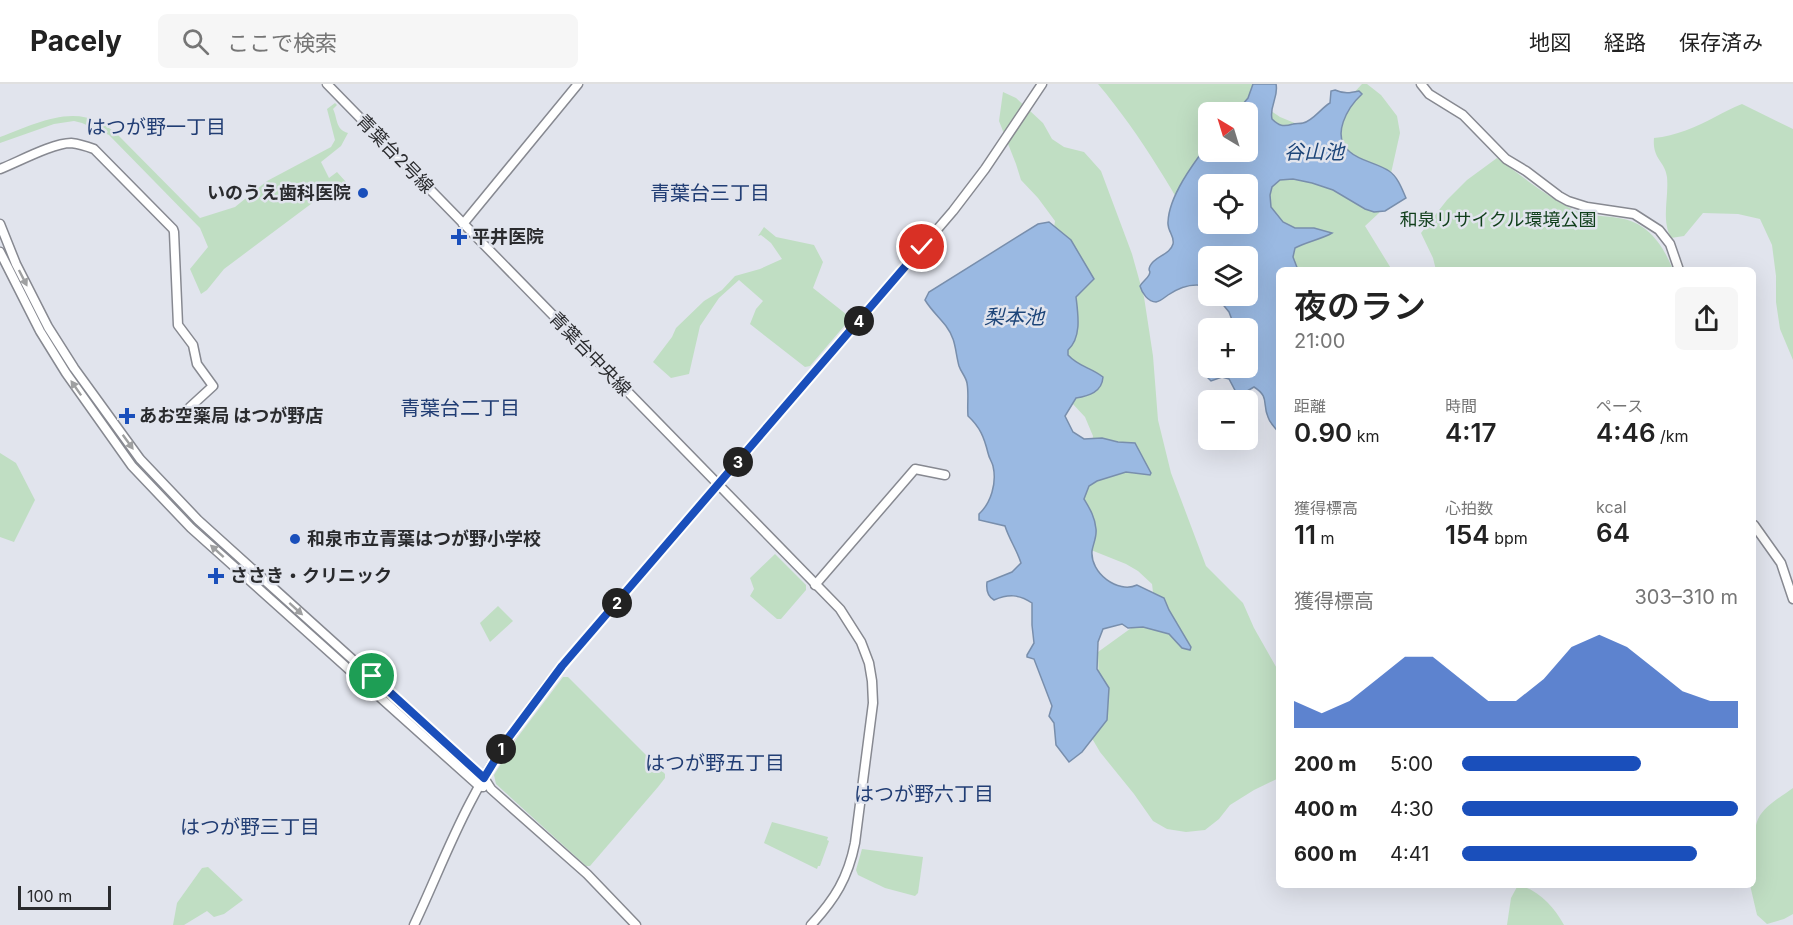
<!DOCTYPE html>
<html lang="ja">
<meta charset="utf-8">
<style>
:root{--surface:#fff;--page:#f6f6f6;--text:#222;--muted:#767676;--line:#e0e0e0;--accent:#1a4fbb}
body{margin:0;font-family:Inter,"Noto Sans JP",sans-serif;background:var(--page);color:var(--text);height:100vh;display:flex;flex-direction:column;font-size:22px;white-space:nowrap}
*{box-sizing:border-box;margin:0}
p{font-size:20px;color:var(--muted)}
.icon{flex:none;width:33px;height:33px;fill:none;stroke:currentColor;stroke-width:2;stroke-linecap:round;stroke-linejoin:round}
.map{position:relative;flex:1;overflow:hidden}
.details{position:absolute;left:1276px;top:183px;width:480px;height:621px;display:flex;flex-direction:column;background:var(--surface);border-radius:9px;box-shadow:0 6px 24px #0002}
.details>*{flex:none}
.needle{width:39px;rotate:322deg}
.controls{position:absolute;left:1198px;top:18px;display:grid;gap:12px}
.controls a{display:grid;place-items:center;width:60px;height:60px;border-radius:9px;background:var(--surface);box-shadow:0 6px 24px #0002;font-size:30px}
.scale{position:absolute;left:18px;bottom:15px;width:93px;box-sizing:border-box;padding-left:6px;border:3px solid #2a2b2e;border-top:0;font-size:16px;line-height:21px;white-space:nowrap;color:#2a2b2e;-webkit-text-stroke:4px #e1e4ed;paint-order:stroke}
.pin{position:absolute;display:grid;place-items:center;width:51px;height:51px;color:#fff;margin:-26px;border:3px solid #fff;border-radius:50%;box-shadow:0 2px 6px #0007}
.km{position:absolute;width:30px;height:30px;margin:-15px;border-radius:50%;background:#222;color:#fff;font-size:16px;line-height:30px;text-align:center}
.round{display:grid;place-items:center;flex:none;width:63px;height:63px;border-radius:9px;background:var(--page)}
.headline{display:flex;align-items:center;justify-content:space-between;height:102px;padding:0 18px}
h1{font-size:33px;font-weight:600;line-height:45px}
.figures{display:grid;grid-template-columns:repeat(3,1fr);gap:9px;height:102px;padding:6px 18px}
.figures div{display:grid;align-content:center}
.figures b{font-size:26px;font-weight:600}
.figures small{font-size:16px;font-weight:400}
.figures p{font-size:16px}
.chart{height:168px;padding:12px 18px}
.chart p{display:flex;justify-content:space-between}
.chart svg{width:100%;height:108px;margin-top:6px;fill:var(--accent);opacity:.7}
ul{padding:0 18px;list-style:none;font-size:20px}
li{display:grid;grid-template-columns:96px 72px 1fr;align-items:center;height:45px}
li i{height:15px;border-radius:8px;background:var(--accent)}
header{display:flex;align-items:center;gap:36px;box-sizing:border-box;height:84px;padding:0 30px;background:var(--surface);border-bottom:2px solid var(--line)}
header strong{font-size:28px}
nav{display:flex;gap:33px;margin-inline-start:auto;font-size:21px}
.search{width:420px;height:54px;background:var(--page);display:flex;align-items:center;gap:15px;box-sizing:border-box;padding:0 21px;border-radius:9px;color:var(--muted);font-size:22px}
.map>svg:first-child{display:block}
.green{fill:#c0dec3;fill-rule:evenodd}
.water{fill:#9ab9e2;stroke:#788eac;stroke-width:1.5;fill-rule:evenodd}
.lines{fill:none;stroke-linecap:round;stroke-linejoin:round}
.secondary-casing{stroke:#878991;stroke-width:11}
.secondary{stroke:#fff;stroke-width:8}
.oneway{fill:#9fa0a1}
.route-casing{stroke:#fff;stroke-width:12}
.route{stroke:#1a4fbb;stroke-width:8}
.poi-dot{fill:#1a4fbb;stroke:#e1e4ed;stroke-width:2}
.labels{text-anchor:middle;stroke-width:5;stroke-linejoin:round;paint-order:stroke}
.street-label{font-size:18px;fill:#2a2b2e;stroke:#e1e4ed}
.poi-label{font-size:18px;font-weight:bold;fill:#2a2b2e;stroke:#e1e4ed;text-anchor:start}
.park-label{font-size:18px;fill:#0f3e1a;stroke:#e1e4ed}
.neighbourhood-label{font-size:20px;fill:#213d74;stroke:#e1e4ed}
.water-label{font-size:20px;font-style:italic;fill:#1d4579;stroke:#e1e4ed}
</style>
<header>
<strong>Pacely</strong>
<div class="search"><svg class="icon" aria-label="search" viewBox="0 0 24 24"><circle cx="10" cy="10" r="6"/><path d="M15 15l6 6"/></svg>ここで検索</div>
<nav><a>地図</a><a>経路</a><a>保存済み</a></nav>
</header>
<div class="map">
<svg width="1793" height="841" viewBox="0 0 1793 841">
<rect width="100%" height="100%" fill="#e1e4ed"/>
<!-- green -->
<g class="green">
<path d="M 1098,0 L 1261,0 L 1261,20 L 1280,33 L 1302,42 L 1350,13 L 1362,0 L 1367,0 L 1381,11 L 1397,32 L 1400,49 L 1385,116 L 1379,129 L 1365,142 L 1392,186 L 1280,186 L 1248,244 L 1248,172 L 1209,172 C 1177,113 1142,52 1098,0 ZM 1209,28 L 1248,28 L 1248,68 L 1209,68 ZM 1209,100 L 1248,100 L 1248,140 L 1209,140 Z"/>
<polygon points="1003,8 1016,14 1043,39 1052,55 1064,63 1084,68 1101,87 1132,170 1144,213 1153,272 1158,336 1171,389 1206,482 1243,519 1254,544 1279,588 1279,694 1254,706 1230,721 1219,735 1205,746 1186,748 1167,745 1153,737 1134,710 1100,668 1090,651 1099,604 1098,568 1134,542 1154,516 1152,500 1138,487 1126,480 1091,466 1078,446 1093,352 1085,333 1071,318 1052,259 1052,157 1055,137 1038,114 1021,96 1016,80 999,37"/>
<path d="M 335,19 L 337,21 L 333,25 C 338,35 335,45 348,49 L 341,62 L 321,78 L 329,94 L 337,88 L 346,98 L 331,105 L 224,185 L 207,206 L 201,210 L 190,185 L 208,163 L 200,144 L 109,51 L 82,39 L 74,37 L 54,40 L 0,59 L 0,53 C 31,42 67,22 99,38 C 105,41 110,45 115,48 L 200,134 L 235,123 L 267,97 L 331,63 L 335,56 L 327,25 Z"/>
<path d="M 1742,20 L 1793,45 L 1793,276 L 1780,245 L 1776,218 L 1776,192 L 1772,161 L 1760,135 L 1738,130 L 1703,129 L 1684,152 L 1671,154 C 1661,135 1669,114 1667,93 C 1665,77 1652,75 1654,54 C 1676,52 1696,43 1715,33 C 1724,28 1732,24 1742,20 Z"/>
<path d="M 1497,74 C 1521,91 1544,111 1570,124 C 1587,133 1605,131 1624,135 C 1650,141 1664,163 1673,186 L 1436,186 L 1433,174 L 1421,149 L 1447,116 L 1467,96 Z"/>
<polygon points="764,143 776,153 814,161 823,178 813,204 851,234 810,282 805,283 750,240 756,225 763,217 739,196 719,214 700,242 689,290 671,294 653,278 672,253 676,244 704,217 722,206 735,192 760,185 782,175 771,159 761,151 758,152"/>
<polygon points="0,369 16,379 35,416 14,458 0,453"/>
<polygon points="775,470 806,501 806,506 781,535 777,535 750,512 754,505 750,494"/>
<polygon points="498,522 513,537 490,558 480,539"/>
<polygon points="563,593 568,593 665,690 665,694 658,703 590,782 586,782 496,700 494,691 517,654"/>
<path d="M 1793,704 L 1793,830 L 1784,835 L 1767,840 L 1757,831 L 1750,801 L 1754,801 C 1754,786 1752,747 1758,735 C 1765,721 1781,713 1793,704 Z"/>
<polygon points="772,738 828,753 827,756 829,757 820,782 818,782 817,785 764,759"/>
<polygon points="862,765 923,773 918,809 915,812 885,804 858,791 856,786"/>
<polygon points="208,783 243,816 224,830 214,833 207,827 184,841 173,841 177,819 202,784"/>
<path d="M 1518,801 C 1539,806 1554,823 1564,841 L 1507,841 L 1511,814 Z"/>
</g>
<!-- water -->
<g class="water">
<path d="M 1253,0 L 1276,0 C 1279,13 1269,22 1272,35 C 1279,42 1283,43 1293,40 C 1296,39 1300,40 1303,39 C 1313,37 1321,24 1330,19 L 1331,7 L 1335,6 C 1344,10 1350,9 1359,7 L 1362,10 C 1348,23 1330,52 1350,68 C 1360,77 1377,79 1389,87 C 1398,93 1402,105 1406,114 L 1385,127 L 1374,128 L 1365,125 L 1333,106 L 1312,99 L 1293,95 L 1280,96 L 1272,103 L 1270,111 L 1271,123 L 1283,138 L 1295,144 L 1314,144 L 1332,149 C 1322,155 1306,158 1295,164 L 1293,173 L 1298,186 L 1280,186 L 1279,349 C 1276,344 1270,340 1268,333 C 1262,320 1270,313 1254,303 L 1242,310 L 1237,310 L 1229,295 L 1222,293 L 1211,297 L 1206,292 L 1207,286 L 1210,284 L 1248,284 L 1248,244 L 1235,244 L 1229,228 L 1216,212 L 1248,212 L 1248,172 L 1209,172 L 1209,203 C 1194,198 1181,202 1168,211 C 1165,213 1161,217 1156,218 C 1148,218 1142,209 1140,202 C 1142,198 1147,195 1149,191 C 1152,185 1147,189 1150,182 C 1155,172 1170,171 1173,160 C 1175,152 1167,147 1168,138 C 1169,112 1193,80 1208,60 L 1209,59 L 1209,68 L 1248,68 L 1248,28 L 1236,28 L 1248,14 ZM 1209,100 L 1248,100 L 1248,140 L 1209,140 Z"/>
<path d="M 1049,138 L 1071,156 L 1094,195 L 1076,213 C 1078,230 1082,253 1068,266 L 1068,271 C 1079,283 1090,283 1103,293 C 1102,308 1089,312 1076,314 L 1065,332 L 1073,348 L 1084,355 L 1102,354 L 1118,358 L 1135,359 L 1151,389 L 1150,391 L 1126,388 L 1097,397 L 1089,402 L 1084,415 C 1090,425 1095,433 1096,445 C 1097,453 1093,460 1092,467 C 1090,489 1118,510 1137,501 L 1164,514 L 1169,526 L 1191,563 L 1190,566 L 1182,564 L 1169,550 L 1143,543 L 1128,544 L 1122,540 L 1103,545 L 1098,558 L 1097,585 L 1109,604 L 1107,636 L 1082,668 L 1069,678 L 1056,661 L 1054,639 L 1049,632 L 1052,622 L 1034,575 L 1027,573 L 1027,571 L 1034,559 L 1032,541 L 1032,519 C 1019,510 1008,510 994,516 C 987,512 986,506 987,498 L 1012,488 L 1021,479 C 1017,466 1009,455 1005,442 L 979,436 L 979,430 C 991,419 997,399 993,382 C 992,378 989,374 988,369 C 984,353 980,343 968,332 C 967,321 969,310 967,299 C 966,293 961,288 959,282 C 955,267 956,255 946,242 C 939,233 931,226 925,216 L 929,208 L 1038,140 Z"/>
</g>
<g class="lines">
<!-- secondary casing -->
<g class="secondary-casing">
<g id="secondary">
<path d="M 327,0 L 840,525 L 861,558 L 869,579 L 872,597 L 873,619 L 855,759 C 848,794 835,815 811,841"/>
<polyline points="1421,0 1429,10 1463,31 1506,75 1526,87 1559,112 1568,117 1587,123 1634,130 1659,146 1670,160 1679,186"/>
<path d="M 0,85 C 18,78 53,59 71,59 C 80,60 86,62 94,65 L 173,145 L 174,148 L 178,241 L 193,261 L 197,280 L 213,302 L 189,324"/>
<polyline points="0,140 16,180 48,243 74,284 140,375 198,436 484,694 491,705 587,790 636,841"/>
<polyline points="463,140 578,0"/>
<polyline points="0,168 40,247 66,289 132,382 191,444 479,702 483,703"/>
<polyline points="1754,441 1781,479 1793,515"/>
<polyline points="815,501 915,385 945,391"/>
<path d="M 414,841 C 433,801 449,759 470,719 C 495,670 528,626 562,582 L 953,127 L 985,85 L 1042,0"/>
</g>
</g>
<!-- secondary -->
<use href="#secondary" class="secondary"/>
</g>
<!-- one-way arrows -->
<defs><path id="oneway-solid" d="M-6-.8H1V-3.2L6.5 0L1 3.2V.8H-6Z" transform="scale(1.5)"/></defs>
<g class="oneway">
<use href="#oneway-solid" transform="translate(23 194) rotate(63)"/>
<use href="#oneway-solid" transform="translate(76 304) rotate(-125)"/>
<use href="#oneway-solid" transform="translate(128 358) rotate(54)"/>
<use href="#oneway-solid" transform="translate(217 467) rotate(-138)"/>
<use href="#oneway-solid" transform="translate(296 525) rotate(42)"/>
</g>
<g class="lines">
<!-- route casing -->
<g class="route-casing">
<polyline id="route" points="372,592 484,694 509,653 562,582 922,163"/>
</g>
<!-- route -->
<use href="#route" class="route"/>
</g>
<!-- markers -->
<g class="poi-dot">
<circle cx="363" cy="109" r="6"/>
<path d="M456 144h6v6h6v6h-6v6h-6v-6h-6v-6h6z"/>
<path d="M124 323h6v6h6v6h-6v6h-6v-6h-6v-6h6z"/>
<circle cx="295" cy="455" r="6"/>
<path d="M213 483h6v6h6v6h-6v6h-6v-6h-6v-6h6z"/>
</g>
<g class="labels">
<!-- street labels -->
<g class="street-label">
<text transform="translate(395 70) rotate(46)" y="6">青葉台2号線</text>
<text transform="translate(590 270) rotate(46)" y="6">青葉台中央線</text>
</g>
<!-- poi labels -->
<g class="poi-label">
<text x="351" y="115" text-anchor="end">いのうえ歯科医院</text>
<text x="472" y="159">平井医院</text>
<text x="139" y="338">あお空薬局 はつが野店</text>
<text x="307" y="461">和泉市立青葉はつが野小学校</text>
<text x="230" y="498">ささき・クリニック</text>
</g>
<!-- park labels -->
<g class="park-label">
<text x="1498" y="142">和泉リサイクル環境公園</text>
</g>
<!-- neighbourhood labels -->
<g class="neighbourhood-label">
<text x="156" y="50">はつが野一丁目</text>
<text x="710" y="116">青葉台三丁目</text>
<text x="460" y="331">青葉台二丁目</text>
<text x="715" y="686">はつが野五丁目</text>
<text x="924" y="717">はつが野六丁目</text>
<text x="250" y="750">はつが野三丁目</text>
</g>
<!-- water labels -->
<g class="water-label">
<text x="1314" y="75">谷山池</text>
<text x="1014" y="240">梨本池</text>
</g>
</g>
</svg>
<div class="controls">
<a><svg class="needle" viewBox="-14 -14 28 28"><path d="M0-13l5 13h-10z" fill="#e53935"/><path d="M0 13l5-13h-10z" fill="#767676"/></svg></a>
<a><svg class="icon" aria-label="locate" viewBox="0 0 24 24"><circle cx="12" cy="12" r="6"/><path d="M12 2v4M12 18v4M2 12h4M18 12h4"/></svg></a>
<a><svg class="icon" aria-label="layers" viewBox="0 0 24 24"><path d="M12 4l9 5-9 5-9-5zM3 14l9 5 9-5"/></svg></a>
<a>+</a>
<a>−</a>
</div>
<div class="scale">100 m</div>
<div class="pin" style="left:372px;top:592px;background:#1e9e55"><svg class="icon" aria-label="arrive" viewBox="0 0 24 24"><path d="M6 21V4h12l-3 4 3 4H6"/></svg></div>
<div class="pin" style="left:922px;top:163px;background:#d93025"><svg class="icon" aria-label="check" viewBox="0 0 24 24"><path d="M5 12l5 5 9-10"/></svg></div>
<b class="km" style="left:501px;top:665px">1</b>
<b class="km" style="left:617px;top:519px">2</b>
<b class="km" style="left:738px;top:378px">3</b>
<b class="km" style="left:859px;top:237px">4</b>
<section class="details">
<div class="headline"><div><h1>夜のラン</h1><p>21:00</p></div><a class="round"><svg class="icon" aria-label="share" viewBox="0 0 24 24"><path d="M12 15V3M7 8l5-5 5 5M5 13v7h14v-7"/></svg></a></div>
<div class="figures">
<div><p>距離</p><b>0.90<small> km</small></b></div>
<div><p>時間</p><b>4:17</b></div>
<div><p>ペース</p><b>4:46<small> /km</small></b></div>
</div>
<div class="figures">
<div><p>獲得標高</p><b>11<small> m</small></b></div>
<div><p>心拍数</p><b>154<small> bpm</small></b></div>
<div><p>kcal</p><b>64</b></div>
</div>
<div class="chart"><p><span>獲得標高</span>303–310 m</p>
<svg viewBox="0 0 160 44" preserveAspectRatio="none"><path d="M0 44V33L10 38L20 33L30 24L40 15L50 15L60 24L70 33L80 33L90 24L100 11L110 6L120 11L130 20L140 29L150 33L160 33V44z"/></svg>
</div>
<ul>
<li><b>200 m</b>5:00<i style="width:65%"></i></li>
<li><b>400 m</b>4:30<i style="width:100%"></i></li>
<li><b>600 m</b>4:41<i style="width:85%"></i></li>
</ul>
</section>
</div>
